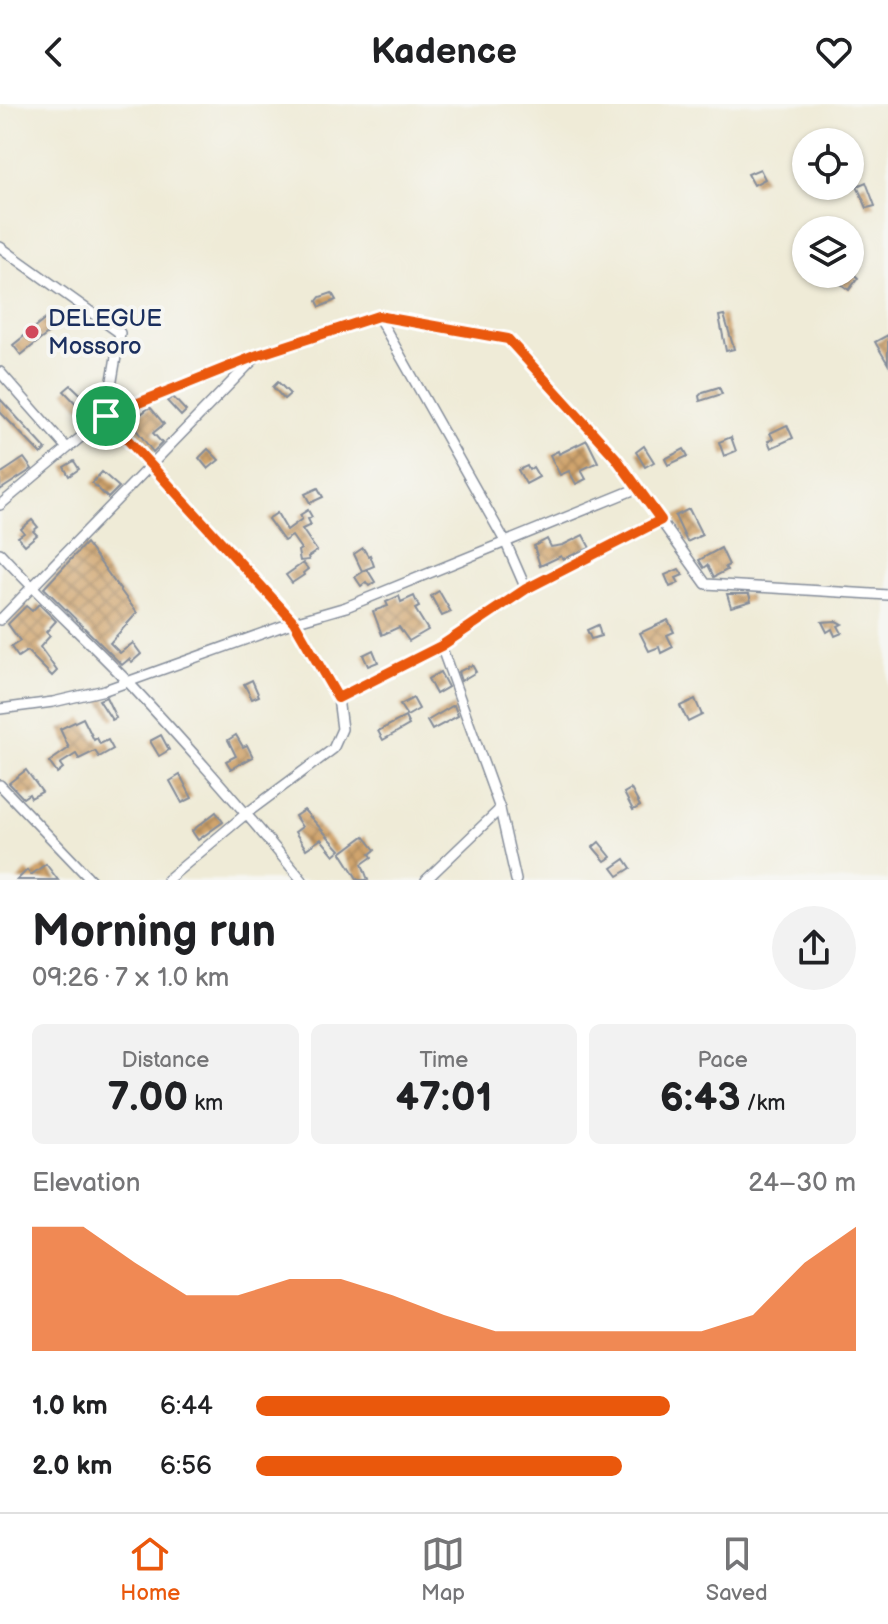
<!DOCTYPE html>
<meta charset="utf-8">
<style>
:root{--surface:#fff;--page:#f2f2f2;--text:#202124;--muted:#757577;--line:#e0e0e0;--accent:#ea580c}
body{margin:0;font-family:"Balsamiq Sans",sans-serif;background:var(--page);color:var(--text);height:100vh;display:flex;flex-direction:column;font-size:30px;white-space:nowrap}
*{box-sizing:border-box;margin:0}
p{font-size:26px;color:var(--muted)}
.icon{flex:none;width:44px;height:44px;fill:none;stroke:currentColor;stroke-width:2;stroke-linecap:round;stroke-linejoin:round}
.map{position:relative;height:776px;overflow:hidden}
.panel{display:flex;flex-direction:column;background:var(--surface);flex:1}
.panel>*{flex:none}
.tools{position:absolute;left:792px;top:24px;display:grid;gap:16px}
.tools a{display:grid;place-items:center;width:72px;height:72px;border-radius:50%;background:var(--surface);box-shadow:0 2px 6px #0004;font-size:40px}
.pin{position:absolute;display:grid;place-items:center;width:68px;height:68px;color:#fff;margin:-34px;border:4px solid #fff;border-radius:50%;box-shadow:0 2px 8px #0007}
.round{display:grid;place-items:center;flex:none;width:84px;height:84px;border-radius:42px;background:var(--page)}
.headline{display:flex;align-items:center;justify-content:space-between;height:136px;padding:0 32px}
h1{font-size:44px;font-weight:800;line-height:60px}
.metrics{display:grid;grid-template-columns:repeat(3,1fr);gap:12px;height:136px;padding:8px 32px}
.metrics div{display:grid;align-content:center;border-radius:12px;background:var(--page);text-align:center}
.metrics b{font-size:40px;font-weight:800}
.metrics small{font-size:22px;font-weight:400}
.metrics p{font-size:22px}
.chart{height:224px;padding:16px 32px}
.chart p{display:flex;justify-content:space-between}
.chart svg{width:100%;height:144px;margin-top:8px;fill:var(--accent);opacity:.7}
ul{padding:0 32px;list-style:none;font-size:26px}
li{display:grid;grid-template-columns:128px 96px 1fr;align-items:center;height:60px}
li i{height:20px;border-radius:10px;background:var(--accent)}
header{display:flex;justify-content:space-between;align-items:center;height:104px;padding:0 32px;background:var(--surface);font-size:36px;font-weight:800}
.tab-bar{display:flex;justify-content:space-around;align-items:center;height:112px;border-top:2px solid var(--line);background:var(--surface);font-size:22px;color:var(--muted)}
.tab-bar a{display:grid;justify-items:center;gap:4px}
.tab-bar .active{color:var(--accent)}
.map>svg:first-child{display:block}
.building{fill:url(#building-cross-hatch)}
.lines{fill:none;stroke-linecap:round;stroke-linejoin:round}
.street-casing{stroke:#858d9a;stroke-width:12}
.street{stroke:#fff;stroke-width:9}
.route-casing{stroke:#fff;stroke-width:16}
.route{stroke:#ea580c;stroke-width:10}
.poi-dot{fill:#d1495b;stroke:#f6f6f2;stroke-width:3}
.labels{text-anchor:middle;stroke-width:8;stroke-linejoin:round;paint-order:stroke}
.poi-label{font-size:24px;fill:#1b2f5e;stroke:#f6f6f2;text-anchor:start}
</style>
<header><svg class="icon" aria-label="back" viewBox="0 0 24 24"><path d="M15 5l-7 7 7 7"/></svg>Kadence<svg class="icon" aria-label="heart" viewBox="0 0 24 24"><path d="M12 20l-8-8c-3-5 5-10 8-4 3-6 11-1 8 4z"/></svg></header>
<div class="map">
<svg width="888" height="776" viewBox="0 0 888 776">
<defs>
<pattern id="building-cross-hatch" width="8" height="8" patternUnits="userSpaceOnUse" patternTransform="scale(2)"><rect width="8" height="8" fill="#d0a46d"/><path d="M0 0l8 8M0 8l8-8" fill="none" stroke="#a8865d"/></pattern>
</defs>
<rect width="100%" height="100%" fill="#f6f6f2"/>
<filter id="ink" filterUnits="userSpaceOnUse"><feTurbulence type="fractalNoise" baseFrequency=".0125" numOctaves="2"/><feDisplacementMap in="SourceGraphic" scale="16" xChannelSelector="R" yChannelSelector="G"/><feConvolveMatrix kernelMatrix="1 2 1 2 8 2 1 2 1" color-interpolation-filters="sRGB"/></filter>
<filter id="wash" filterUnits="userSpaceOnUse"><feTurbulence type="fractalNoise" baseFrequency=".006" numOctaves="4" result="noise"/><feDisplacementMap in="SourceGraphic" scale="32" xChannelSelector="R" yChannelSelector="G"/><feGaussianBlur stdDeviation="1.8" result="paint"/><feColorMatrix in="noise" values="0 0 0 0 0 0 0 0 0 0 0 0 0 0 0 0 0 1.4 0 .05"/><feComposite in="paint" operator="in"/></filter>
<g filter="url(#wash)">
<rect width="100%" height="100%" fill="#efebd7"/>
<g id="blocks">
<!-- building -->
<g class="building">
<polygon points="760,65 765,75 754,81 748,70"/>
<polygon points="866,78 875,102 867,104 857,82"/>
<polygon points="850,167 858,174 849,186 840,179"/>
<polygon points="332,189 336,196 320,203 317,197 320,193"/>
<polygon points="724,211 734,245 726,247 719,212"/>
<polygon points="47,214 55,224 21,251 13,241"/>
<polygon points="888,231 888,260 875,238"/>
<polygon points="278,278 290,290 284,295 273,283"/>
<polygon points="71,281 93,302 86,310 64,287"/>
<polygon points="719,283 722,290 700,297 699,292 703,288"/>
<polygon points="173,293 186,307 181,312 167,297"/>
<polygon points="0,295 46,345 41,350 0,308"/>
<polygon points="150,303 164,320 153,329 162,339 153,348 126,312 134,309 137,313"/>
<polygon points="787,321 793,334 771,344 768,337 773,335 770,329"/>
<polygon points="731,333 736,347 724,352 719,338"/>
<polygon points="587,336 598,358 581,366 586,375 576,380 569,367 560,371 550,351 558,347 559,350"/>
<polygon points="644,342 654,358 645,363 636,348"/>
<polygon points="208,345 219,356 208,365 199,354"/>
<polygon points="684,345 688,352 668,361 665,355"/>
<polygon points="24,354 32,365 0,386 0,370"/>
<polygon points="74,357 79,365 69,372 64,363"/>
<polygon points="527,362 529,366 533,363 539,373 526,380 518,366"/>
<polygon points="102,368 119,383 108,394 92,379"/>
<polygon points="318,384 323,393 310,399 305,390"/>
<polygon points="689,405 702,431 687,438 675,412"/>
<polygon points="308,406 312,413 308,415 311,421 302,425 317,447 308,453 309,456 300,457 298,447 301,445 292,432 284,437 268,415 277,409 287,426 302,415 300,411"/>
<polygon points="32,416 38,423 33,427 37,431 25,441 18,433 24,429 21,425"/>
<polygon points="583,431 590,444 563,455 561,452 540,462 534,442 547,435 551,443 563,441"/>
<polygon points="86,439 137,509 110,539 120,549 133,539 141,550 132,558 129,555 122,561 44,484"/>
<polygon points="363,444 368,452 370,451 374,462 362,467 354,450"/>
<polygon points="721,444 729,461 725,463 727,466 714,473 708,461 704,464 699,456"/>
<polygon points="303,459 308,465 303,469 304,471 292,479 286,471"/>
<polygon points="367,465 375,478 369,482 366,478 361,482 355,473"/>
<polygon points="679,465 683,471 676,474 679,479 670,483 665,471"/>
<polygon points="439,487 451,508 442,512 431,492"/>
<polygon points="727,490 749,490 751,497 731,503"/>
<polygon points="399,492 401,498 414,492 419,503 415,505 428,526 409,537 399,523 382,531 373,507 388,502 386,498"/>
<polygon points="39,500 56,517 46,528 50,532 40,543 57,567 52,572 27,547 18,553 11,543 20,537 8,520 26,502 32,507"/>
<polygon points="668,516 674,528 667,531 673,543 661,549 659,543 649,547 640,529"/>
<polygon points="836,517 842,520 838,522 842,529 835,532 832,525 827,528 822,518"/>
<polygon points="598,521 601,532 591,535 587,526"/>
<polygon points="373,546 378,558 368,562 363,551"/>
<polygon points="472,561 476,568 461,577 458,568"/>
<polygon points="440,568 448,583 436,590 428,575"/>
<polygon points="252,576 259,592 252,595 244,580"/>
<polygon points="106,593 116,614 112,616 99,596"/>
<polygon points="413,594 419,605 407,612 400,601"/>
<polygon points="695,595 702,611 688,618 680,602"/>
<polygon points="454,601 458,612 432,626 427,617"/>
<polygon points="405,613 409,621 383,636 378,627"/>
<polygon points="83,614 94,636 97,634 100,640 108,636 113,645 99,653 95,647 79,655 76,650 60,660 63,664 57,669 49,658 69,644 60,625"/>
<polygon points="161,631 169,646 159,652 150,637"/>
<polygon points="236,631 243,643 247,641 253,653 231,665 226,657 236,652 228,636"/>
<polygon points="26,666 42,688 31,694 29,690 23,694 9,679"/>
<polygon points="180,671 192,694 182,699 170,677"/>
<polygon points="631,685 640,702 633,706 624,689"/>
<polygon points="304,706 340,746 334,751 321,735 306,745 295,728 302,723 295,712"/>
<polygon points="216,708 223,718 198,736 192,727"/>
<polygon points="364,732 375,746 370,750 372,753 362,760 368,776 358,776 341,749"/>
<polygon points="599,738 611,753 605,757 593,743"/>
<polygon points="625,755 631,764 618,772 612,764"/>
<polygon points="46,760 58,776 17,776 27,766 31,771"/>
</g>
</g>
</g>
<g filter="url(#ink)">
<use href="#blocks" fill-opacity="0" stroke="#858d9a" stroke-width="2"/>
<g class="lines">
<!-- street casing -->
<g class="street-casing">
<g id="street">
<polyline points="0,143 120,229 106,312 294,518 338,594 342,625 333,645 247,709 167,776"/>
<polyline points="378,212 506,439 526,485"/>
<polyline points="0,268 67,344"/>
<polyline points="0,401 106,312 258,251 378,212 508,235 616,354 706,480 888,491"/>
<path d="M 0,449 C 41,494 87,535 129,579 C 189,643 246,709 302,776"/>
<polyline points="0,516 254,255"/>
<polyline points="441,542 500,705 516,776"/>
<polyline points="338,594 441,542 526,485 661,416"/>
<polyline points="0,605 53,598 105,586 294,518 346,503 638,384"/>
<polyline points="0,681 91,776"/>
<polyline points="426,776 500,705"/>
</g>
</g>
<!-- street -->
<use href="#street" class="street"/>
</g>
</g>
<g class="lines" filter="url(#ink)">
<!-- route casing -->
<g class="route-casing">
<polygon id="route" points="378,212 508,235 616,354 661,416 526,485 441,542 338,594 294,518 106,312 258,251"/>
</g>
<!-- route -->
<use href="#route" class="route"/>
</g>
<!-- markers -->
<circle class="poi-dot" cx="32" cy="228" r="8"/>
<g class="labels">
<!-- poi labels -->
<g class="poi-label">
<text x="48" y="222">DELEGUE<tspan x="48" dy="28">Mossoro</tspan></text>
</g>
</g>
</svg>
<div class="tools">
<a><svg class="icon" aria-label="locate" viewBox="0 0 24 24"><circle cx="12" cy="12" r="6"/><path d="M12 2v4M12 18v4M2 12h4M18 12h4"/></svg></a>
<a><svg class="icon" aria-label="layers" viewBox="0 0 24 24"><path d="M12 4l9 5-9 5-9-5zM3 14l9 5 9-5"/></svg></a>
</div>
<div class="pin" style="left:106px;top:312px;background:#1e9e55"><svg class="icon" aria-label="arrive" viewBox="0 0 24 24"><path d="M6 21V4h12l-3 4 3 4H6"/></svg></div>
</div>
<section class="panel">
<div class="headline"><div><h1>Morning run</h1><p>09:26 · 7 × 1.0 km</p></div><a class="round"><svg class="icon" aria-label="share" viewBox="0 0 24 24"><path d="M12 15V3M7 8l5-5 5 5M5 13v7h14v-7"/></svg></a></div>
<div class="metrics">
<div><p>Distance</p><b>7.00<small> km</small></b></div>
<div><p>Time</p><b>47:01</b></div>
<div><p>Pace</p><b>6:43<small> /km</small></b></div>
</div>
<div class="chart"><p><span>Elevation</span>24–30 m</p>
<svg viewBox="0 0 160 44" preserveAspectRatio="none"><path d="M0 44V6L10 6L20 17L30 27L40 27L50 22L60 22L70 27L80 33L90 38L100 38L110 38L120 38L130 38L140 33L150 17L160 6V44z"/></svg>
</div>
<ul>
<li><b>1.0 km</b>6:44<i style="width:69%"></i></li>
<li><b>2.0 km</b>6:56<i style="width:61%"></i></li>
</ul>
</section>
<nav class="tab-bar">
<a class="active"><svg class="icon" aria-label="home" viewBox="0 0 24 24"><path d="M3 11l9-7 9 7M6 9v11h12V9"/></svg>Home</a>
<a><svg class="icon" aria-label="map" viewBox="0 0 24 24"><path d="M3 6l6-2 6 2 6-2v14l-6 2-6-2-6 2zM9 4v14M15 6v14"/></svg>Map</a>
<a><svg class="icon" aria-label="saved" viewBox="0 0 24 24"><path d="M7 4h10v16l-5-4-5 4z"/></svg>Saved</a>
</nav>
